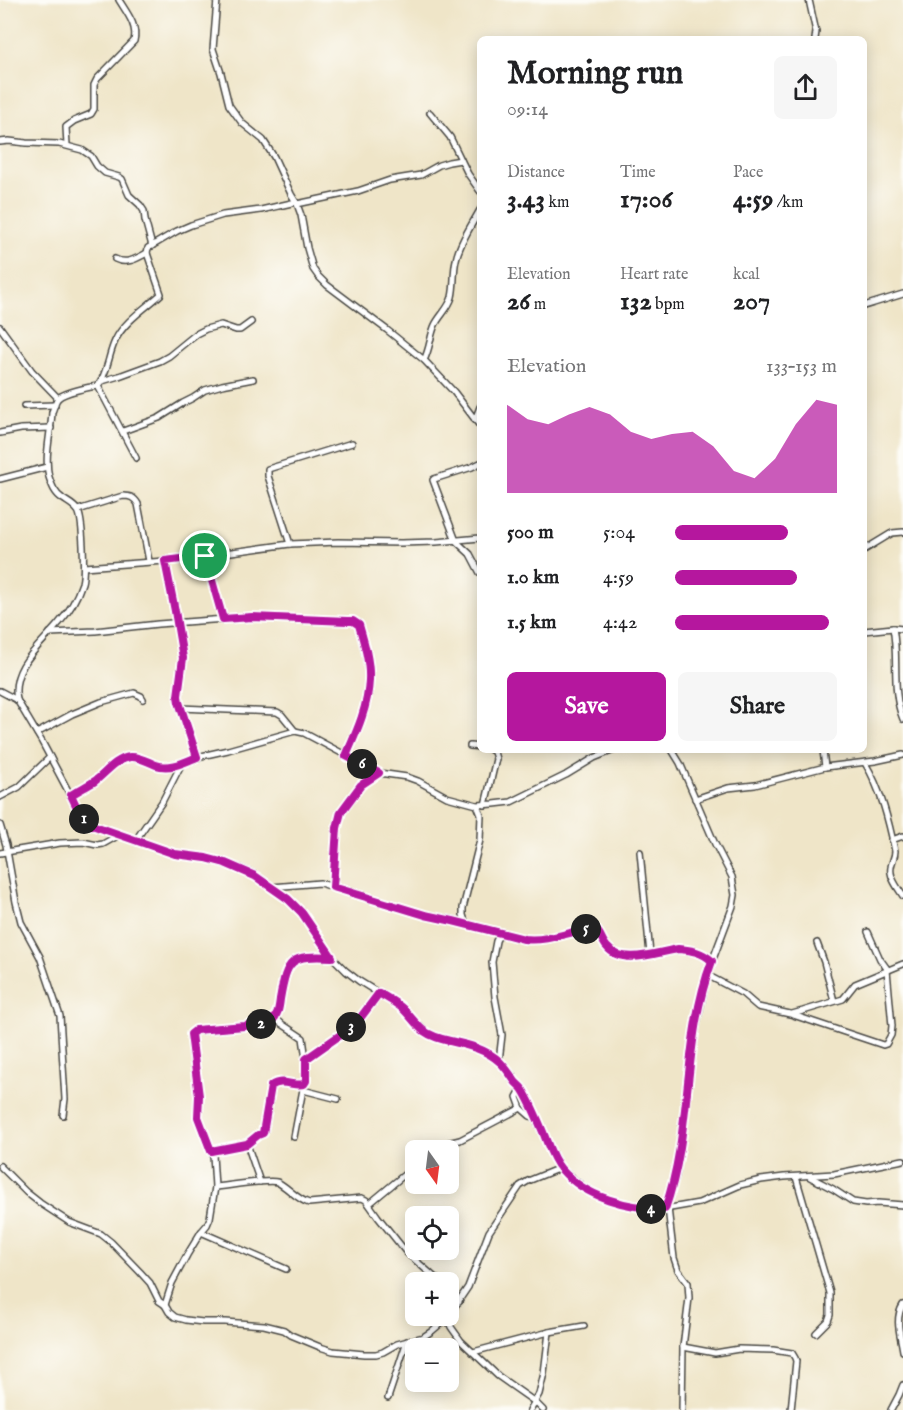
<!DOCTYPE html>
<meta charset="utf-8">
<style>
:root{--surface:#fff;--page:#f6f6f6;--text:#202124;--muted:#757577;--accent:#b5179e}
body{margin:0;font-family:"IM FELL English",serif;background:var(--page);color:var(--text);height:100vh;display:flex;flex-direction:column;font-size:22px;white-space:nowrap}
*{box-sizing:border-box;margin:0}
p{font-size:20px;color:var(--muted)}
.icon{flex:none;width:33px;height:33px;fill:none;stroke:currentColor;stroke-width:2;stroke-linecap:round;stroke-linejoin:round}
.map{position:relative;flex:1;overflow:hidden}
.panel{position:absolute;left:477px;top:36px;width:390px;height:717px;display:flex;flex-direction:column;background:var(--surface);border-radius:9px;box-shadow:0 3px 15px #0003}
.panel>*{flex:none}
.needle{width:39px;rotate:166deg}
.buttons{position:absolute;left:405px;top:1140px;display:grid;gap:12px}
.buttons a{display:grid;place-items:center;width:54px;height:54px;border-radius:9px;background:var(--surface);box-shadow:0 3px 15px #0003;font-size:30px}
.pin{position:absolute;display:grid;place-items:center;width:51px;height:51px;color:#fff;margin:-26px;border:3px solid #fff;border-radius:50%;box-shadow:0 2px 6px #0007}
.km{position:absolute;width:30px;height:30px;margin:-15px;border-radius:50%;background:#222;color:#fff;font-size:16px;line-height:30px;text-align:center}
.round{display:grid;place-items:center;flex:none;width:63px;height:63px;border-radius:9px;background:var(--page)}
.headline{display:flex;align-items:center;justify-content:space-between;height:102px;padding:0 30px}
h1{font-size:33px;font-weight:800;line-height:45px}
.metrics{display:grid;grid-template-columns:repeat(3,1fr);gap:9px;height:102px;padding:6px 30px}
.metrics div{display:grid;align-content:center}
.metrics b{font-size:26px;font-weight:800}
.metrics small{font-size:16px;font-weight:400}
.metrics p{font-size:16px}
.chart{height:168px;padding:12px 30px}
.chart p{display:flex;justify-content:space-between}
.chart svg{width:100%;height:108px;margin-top:6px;fill:var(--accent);opacity:.7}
.primary-button{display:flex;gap:12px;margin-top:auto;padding:12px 30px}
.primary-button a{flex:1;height:69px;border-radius:9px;background:var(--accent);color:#fff;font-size:24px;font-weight:800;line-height:69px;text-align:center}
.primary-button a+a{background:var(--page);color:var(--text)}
ul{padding:0 30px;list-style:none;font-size:20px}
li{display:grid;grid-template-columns:96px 72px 1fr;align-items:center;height:45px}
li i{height:15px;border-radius:8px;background:var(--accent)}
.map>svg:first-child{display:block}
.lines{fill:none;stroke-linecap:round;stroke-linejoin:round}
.street-casing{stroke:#484743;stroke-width:8}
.street{stroke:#fff;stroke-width:5}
.route-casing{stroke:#fff;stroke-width:12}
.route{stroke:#b5179e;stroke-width:8}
</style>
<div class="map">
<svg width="903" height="1410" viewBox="0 0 903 1410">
<rect width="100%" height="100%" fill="#fdfcf7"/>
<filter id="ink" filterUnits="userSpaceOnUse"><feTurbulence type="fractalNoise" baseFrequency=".0167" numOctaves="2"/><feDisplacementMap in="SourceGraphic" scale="12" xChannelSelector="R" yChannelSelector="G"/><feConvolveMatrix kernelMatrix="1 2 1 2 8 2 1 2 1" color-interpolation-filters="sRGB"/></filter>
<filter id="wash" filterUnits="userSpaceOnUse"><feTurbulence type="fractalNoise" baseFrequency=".008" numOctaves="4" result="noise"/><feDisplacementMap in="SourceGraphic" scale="24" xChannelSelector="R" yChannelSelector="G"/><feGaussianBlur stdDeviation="1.35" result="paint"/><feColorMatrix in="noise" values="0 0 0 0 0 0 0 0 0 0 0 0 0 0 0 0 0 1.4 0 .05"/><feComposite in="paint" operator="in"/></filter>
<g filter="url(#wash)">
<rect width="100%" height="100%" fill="#efe5c8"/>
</g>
<g filter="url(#ink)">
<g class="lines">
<!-- street casing -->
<g class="street-casing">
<g id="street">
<polyline points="217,0 213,49 221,73 229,105 242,123 263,140 274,157 291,194 297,204 301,215 307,248 313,269 318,276 327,285 387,330 424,360 454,392 480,426"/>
<polyline points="809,0 816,32 815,39"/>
<polyline points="430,113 450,137 468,174 480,191"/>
<polyline points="0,142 9,141 26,143 59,144 82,150 91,156 97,166 105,173 119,177 122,179 129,195 140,205 144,211 145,220 152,246"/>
<path d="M 67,145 L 66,127 L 74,121 L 91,114 L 94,109 L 94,85 L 97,79 L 134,41 C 138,26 127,13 119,0"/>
<path d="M 296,202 L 261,210 L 223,215 L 191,225 L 177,231 L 148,248 L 147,253 L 161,294 C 147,307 123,322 115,341 C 108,356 108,372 98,386 C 89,387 65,392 58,398 C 55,401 54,408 52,412 C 51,433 44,457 49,477 C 52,486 55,494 63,499 C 69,503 74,505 78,511 C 83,519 85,573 82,583 C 77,598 69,612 59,623 C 40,646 10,667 17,700 L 42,742 L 82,817 L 89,824 L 175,854 L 206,858 L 239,868 L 255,875 L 288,899 L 302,913 L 332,957 L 346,971 L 359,981 L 401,1007 L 424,1031 L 436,1037 L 467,1045 L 483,1050 L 499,1061 L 512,1075 L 512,1079 L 522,1088 L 552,1153 L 560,1168 L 586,1189 L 603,1198 L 625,1204 L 649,1208 L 665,1209 L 699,1203 L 740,1185 L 761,1180 L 784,1177 L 834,1174 L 903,1160"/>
<polyline points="297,204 358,191 390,180 421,175 439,165 449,162 461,160"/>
<path d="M 115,259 C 127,265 137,258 147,253"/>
<polyline points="864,306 903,294"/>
<polyline points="0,327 32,371 58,398"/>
<path d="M 424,360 C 430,349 430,336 435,325 C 440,315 449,308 452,297 C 455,285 453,272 456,260 C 459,244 472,224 480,210"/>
<polyline points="102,381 119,376 160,361 169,356 196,334 206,329 221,325 236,330 240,330 251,322"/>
<polyline points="98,386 136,458"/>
<polyline points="24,406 55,405"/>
<polyline points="475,420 480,407"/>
<polyline points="123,431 159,418 183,403 193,398 205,390 222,385 253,379"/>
<polyline points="0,433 21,429 51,428"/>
<polyline points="480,463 472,467 434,479 433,480 456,541 470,554 480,573"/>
<polyline points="0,479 47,467"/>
<path d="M 78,510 L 123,496 C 130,496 134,497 138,504 L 149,561"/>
<polyline points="290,544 268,476 268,469 352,443"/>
<polyline points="864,550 892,533 903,532"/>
<polyline points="205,556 223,619"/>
<polyline points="165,561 175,611 183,658 178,696 179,702 197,757"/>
<polyline points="84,567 165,561 290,544 338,542 401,543 436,542 480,538"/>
<path d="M 893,628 C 899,658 891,690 903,719"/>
<polyline points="864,631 893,628 903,629"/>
<path d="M 50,633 L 95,631 L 158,624 L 252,617 L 353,622 L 357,623 L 360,628 C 363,644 369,662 369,679 C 369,706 357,731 346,756"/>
<polyline points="0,691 17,700"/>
<polyline points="180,708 277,712 282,715 295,731"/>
<polyline points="37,733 72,714 101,702 134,693 141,696 143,699"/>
<polyline points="470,746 480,747"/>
<polyline points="823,750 825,767"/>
<path d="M 865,763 C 881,789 889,822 895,851 C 895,857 892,861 891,867 C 889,877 898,888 903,896"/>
<polyline points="71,795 97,780 117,762 127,757 141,759 159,766 173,766 181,763"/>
<polyline points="0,797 19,787 50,757"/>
<polyline points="695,799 728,788 755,785 825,767 875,761 903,755"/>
<polyline points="477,805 494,804 511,802 566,775 594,758 614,750"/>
<polyline points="485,805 496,759 494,752 491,750"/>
<polyline points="0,825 6,845 16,902 21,922 40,957 60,1016 65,1099 63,1115"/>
<polyline points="892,840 903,836"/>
<polyline points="135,841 162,802 182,763 197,757 228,750 295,731 304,733 379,773 407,777 418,781 447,797 477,805 481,815 480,840 463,908 463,915 466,924"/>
<polyline points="640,852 650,954"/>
<polyline points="0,853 60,843 83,842 97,845 103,844 119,835"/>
<path d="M 272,887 L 320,883 L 425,915 L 453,920 L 523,939 C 539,941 555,937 570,933 C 577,931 586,927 593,929 C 604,931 601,954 627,957 C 657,959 684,937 712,961"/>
<polyline points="333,887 337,828 341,812 361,785 379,773"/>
<polyline points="868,932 880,959 888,970"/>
<polyline points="817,943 824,962 834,1001"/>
<polyline points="707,975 743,994 758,1007 790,1014 883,1045 886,1044 891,1035 892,1026 887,970"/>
<polyline points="792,1014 803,1011 843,999 855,984 903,964"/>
<polyline points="306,1059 353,1026 361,1017 379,993"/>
<polyline points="499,1061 502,1035 495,997 492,962 496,941 500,933"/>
<polyline points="303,1090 338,1099"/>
<polyline points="521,1108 517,1097 522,1088"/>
<polyline points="294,1137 304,1084"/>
<polyline points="434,1150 444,1144 460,1140 521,1108 530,1116 536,1117"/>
<polyline points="211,1151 247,1144"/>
<polyline points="0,1166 26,1192 40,1203 69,1222 101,1234 111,1242 140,1272 150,1283 159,1301 165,1305 169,1312 175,1317 186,1320 203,1322 225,1322 264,1325 284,1330 291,1335 320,1347 333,1351 364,1354 376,1354 383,1352 397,1344 423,1337 432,1331 447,1318 468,1287 489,1232 520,1186 528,1181 560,1168"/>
<polyline points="796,1177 830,1293 830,1315 828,1321 816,1333"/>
<polyline points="810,1177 833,1189 853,1202 866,1204 878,1203 903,1205"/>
<path d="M 260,1182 L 247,1144 L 248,1142 L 264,1132 L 271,1086 C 281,1079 292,1085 303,1085 L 306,1081 L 306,1059 L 303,1038 L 282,1024 L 275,1018"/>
<path d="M 215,1187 C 227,1186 269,1179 277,1182 C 288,1187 296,1199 309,1203 L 362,1198 L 366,1200 L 378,1217 L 406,1252 L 440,1282"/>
<polyline points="369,1204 416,1165"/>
<polyline points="668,1208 674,1258 678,1270 688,1283 689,1298 683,1347 682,1410"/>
<polyline points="665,1209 676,1175 694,1037 707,975 733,906 735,895 732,877 715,844 680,763 672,750"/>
<polyline points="201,1232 286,1269"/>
<polyline points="448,1291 459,1302"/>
<path d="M 165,1305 L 172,1283 L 187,1255 L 201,1232 L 207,1225 L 210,1218 L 215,1187 L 213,1155 L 198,1117 L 199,1096 L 193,1056 L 191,1034 L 196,1031 L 245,1026 L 272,1021 C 278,1015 279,1008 280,999 C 287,959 290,955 332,957"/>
<path d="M 903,1305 C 894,1319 901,1336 903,1351"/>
<polyline points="447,1318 451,1327 461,1341 498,1376 535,1402 543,1410"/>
<polyline points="683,1347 715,1353 739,1349 773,1350 792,1353 795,1358 796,1361 791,1410"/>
<polyline points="473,1352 549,1332 584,1326"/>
<polyline points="388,1398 407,1341"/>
<polyline points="530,1410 539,1394 544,1373 549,1332"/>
<polyline points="891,1410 899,1395 903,1385"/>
</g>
</g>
<!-- street -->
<use href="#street" class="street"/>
</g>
</g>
<g class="lines" filter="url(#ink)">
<!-- route casing -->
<g class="route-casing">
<path id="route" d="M 205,556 L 223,619 L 252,617 L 347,621 L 353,621 L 359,625 C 364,642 370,662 369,680 C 368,707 357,731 346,756 L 379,773 L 361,785 L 341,812 L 337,828 L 333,887 L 425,915 L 453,921 L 524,939 C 539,941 555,937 570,933 C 577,931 586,927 593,929 C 600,930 602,942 607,947 C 622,966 658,952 678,949 C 692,950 702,952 712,961 C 682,1040 693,1129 665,1209 C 628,1208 586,1198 561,1169 C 552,1159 548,1144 543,1132 C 537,1118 531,1103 523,1090 C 521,1086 516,1084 514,1080 C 510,1074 506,1068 500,1062 C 486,1049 468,1045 450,1041 C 441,1039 432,1037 424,1031 C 416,1025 410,1015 402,1008 C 395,1002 387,998 379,993 L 361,1017 L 353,1026 L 306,1059 L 306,1081 L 304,1084 C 293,1087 282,1078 271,1086 L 263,1133 L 258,1135 L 247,1144 L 211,1151 L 198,1117 L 199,1096 L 191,1034 L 196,1030 L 245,1026 L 272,1021 C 278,1015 279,1008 280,999 C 287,959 290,955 332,957 L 302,913 L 288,899 L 255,876 L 225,863 L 206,858 L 175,854 L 89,824 L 82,818 L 71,795 C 79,790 87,786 95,781 C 106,773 115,759 130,757 C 139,756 148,762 156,765 C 170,770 185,762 197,757 L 179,702 L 178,696 L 183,658 L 175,611 L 165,561 Z"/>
</g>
<!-- route -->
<use href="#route" class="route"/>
</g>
</svg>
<div class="buttons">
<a><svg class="needle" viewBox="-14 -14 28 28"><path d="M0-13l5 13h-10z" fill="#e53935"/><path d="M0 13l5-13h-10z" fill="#757577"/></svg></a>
<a><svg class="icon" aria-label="locate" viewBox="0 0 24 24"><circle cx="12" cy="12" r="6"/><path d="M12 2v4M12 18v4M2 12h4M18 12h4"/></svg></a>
<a>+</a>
<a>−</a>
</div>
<div class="pin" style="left:205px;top:556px;background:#1e9e55"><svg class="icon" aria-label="arrive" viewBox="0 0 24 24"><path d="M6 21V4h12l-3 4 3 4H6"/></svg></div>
<b class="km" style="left:84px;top:819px">1</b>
<b class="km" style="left:261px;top:1024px">2</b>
<b class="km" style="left:351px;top:1027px">3</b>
<b class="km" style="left:651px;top:1209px">4</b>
<b class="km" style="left:586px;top:929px">5</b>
<b class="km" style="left:362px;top:764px">6</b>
<section class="panel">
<div class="headline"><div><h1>Morning run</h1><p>09:14</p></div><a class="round"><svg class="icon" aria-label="share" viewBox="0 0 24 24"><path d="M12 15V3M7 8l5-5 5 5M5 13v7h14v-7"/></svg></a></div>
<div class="metrics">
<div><p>Distance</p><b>3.43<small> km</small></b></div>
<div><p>Time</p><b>17:06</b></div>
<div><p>Pace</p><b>4:59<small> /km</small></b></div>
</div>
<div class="metrics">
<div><p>Elevation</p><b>26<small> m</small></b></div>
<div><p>Heart rate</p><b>132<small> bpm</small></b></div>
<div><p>kcal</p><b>207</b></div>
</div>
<div class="chart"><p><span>Elevation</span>133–153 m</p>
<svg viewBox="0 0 160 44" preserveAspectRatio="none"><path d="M0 44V8L10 14L20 16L30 12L40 9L50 12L60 19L70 22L80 20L90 19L100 25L110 35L120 38L130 30L140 16L150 6L160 8V44z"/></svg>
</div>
<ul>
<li><b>500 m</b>5:04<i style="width:70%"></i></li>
<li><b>1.0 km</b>4:59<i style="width:75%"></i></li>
<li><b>1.5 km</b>4:42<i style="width:95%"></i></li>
</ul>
<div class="primary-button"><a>Save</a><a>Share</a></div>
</section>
</div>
